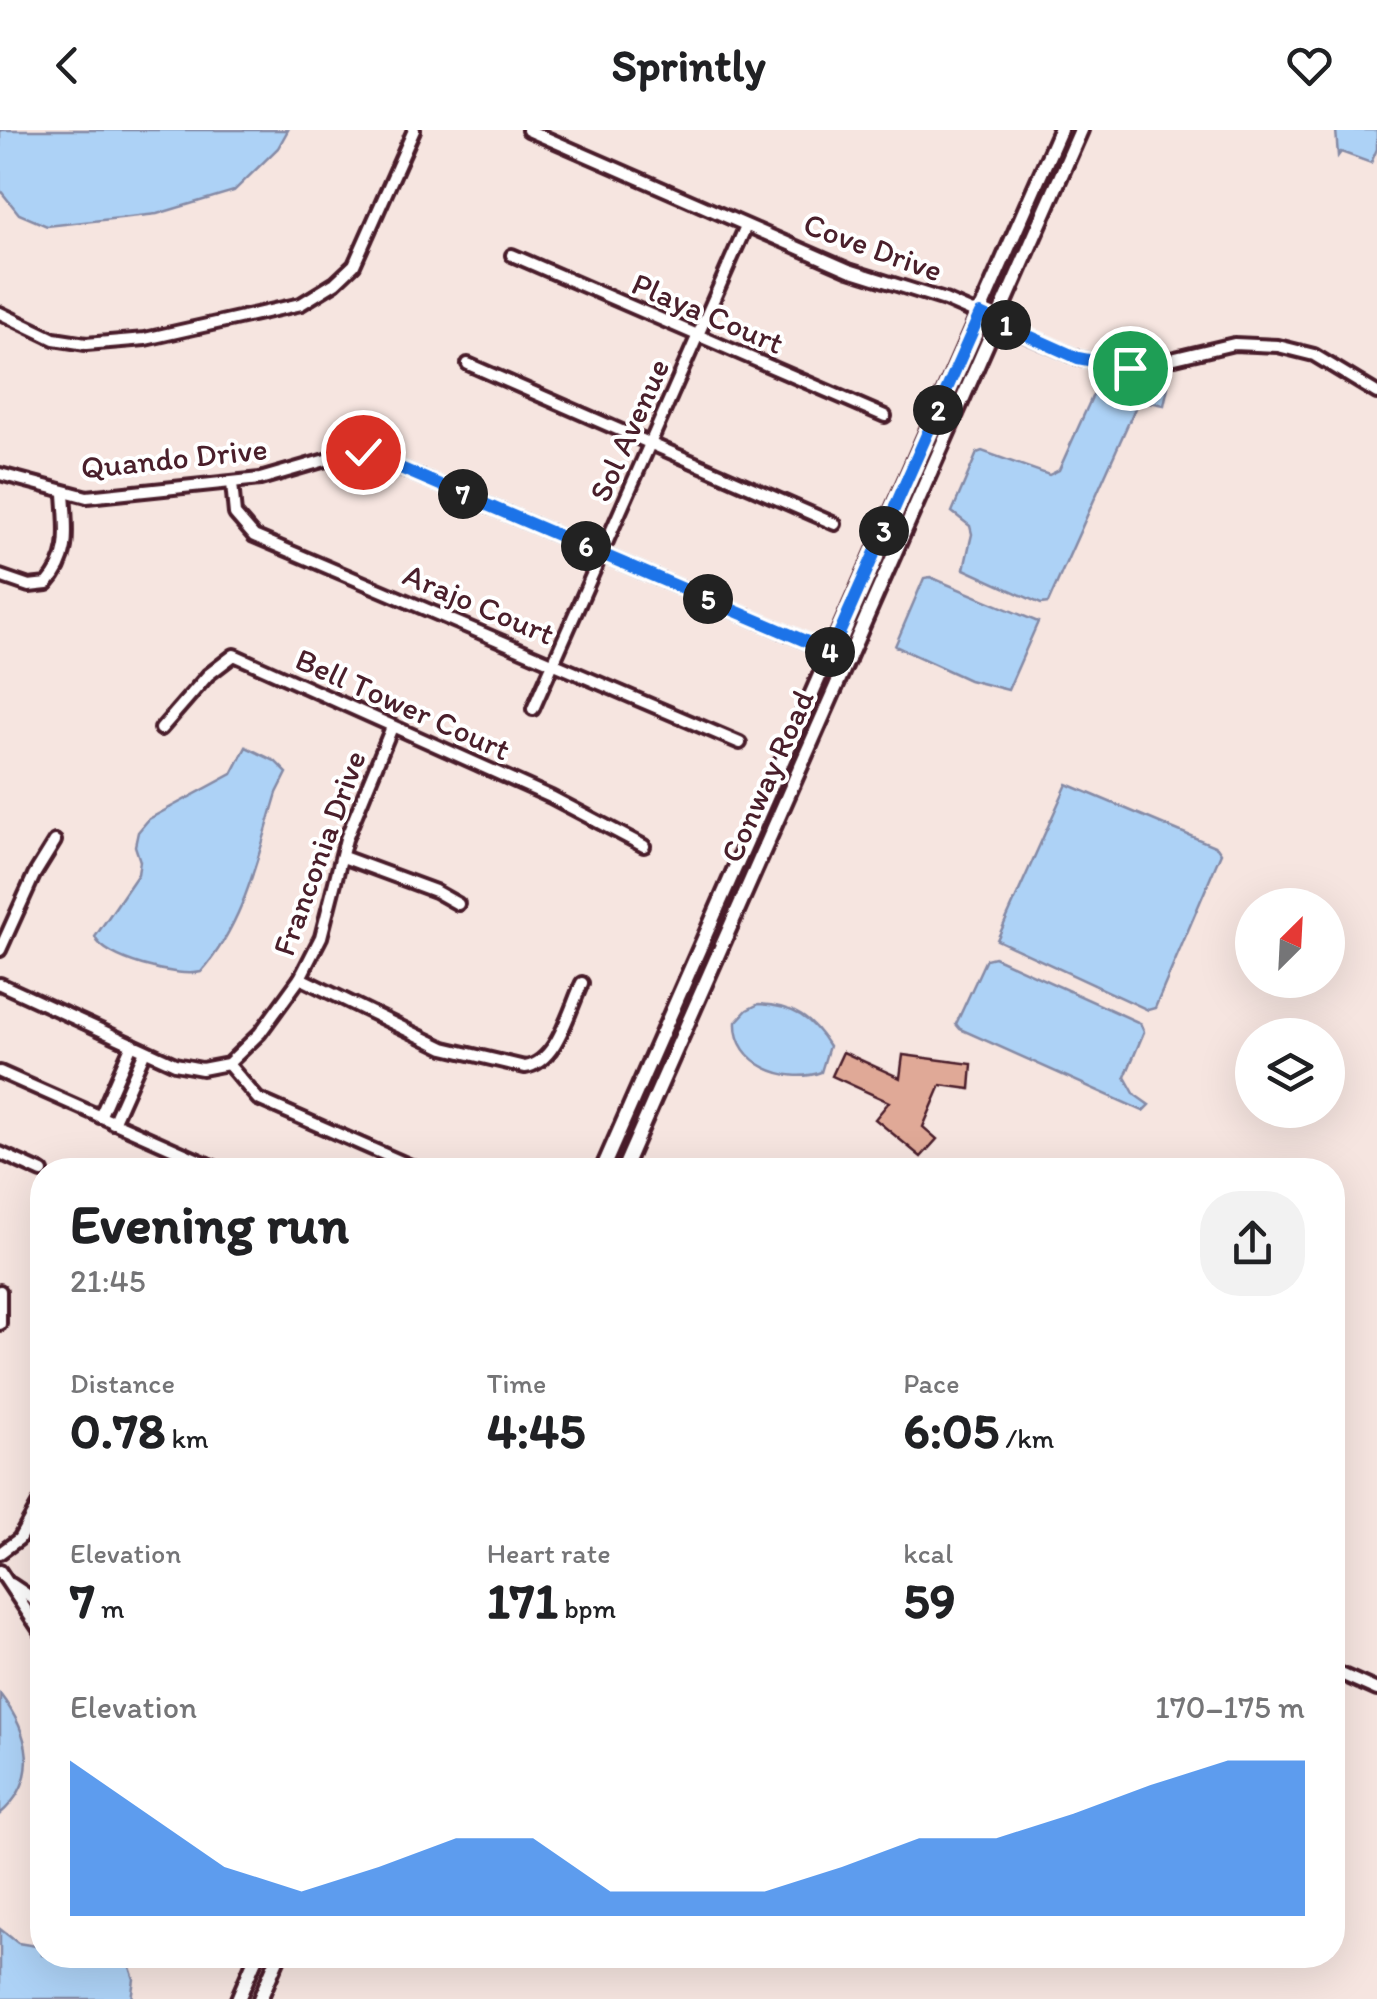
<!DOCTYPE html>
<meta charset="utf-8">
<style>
:root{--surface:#fff;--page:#f2f2f2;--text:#202124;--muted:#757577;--accent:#1a73e8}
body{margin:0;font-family:Itim,sans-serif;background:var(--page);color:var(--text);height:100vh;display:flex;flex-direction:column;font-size:38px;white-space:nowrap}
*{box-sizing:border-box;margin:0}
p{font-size:32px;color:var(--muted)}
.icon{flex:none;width:55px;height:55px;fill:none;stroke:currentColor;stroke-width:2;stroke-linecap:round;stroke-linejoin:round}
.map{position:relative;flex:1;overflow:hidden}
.panel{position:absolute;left:30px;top:1028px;width:1315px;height:810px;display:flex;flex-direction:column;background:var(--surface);border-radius:40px;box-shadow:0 10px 40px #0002}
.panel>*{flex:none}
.needle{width:65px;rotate:24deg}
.buttons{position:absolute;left:1235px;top:758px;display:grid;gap:20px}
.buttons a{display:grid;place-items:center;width:110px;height:110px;border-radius:50%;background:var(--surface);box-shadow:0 10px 40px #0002;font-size:50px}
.pin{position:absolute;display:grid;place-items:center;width:85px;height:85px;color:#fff;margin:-42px;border:5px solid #fff;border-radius:50%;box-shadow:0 2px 10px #0007}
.km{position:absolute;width:50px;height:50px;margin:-25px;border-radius:50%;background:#222;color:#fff;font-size:28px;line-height:50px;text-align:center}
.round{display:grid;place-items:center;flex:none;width:105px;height:105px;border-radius:40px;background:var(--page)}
.summary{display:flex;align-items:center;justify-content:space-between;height:170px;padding:0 40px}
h1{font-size:55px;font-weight:800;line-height:75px}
.stats{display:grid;grid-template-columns:repeat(3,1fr);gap:15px;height:170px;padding:10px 40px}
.stats div{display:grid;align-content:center}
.stats b{font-size:50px;font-weight:800}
.stats small{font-size:28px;font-weight:400}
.stats p{font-size:28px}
.chart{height:280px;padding:20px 40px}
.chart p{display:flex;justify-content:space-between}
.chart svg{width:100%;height:180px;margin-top:10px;fill:var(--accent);opacity:.7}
header{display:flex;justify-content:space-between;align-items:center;height:130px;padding:0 40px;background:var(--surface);font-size:45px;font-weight:800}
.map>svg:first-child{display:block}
.water{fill:#add2f6;stroke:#858aa5;stroke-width:2.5}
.building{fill:#e0a997;stroke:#4a1f2b;stroke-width:2.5}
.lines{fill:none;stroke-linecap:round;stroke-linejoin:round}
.minor-casing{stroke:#4a1f2b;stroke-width:18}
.major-casing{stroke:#4a1f2b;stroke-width:20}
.minor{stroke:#fff;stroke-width:10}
.major{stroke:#fff;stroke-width:12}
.route-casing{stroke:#fff;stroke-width:20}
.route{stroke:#1a73e8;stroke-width:12}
.labels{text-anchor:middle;stroke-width:8;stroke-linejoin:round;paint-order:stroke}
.street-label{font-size:32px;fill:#4a1f2b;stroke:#fff}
</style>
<header><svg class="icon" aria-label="back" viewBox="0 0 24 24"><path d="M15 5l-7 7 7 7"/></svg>Sprintly<svg class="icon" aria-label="heart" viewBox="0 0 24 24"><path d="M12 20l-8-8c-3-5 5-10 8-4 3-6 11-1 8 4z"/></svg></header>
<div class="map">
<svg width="1377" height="1869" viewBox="0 0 1377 1869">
<rect width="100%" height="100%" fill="#f6e5e0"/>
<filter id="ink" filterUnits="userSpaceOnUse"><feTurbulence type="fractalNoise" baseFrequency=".01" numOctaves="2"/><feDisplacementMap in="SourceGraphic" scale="20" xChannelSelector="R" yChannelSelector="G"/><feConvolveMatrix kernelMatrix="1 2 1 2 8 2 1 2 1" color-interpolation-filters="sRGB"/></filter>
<g filter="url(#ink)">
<!-- water -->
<g class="water">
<polygon points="0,0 288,0 278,18 234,61 157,84 47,96 19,84 0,60"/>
<polygon points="1336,0 1377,0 1377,19 1371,33 1341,22 1338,26"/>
<polygon points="1163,255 1168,257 1164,275 1150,272 1136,276 1048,473 1041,474 964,439 972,404 970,396 952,382 977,323 982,321 1049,345 1059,340 1096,258"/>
<polygon points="930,447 1038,492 1008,560 969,550 895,516 924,448"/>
<path d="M 246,617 L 275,631 L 287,643 L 277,663 C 258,725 245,792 201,842 C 178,848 103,829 95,807 L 138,744 L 140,731 L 135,716 L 138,702 L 149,689 L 232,644 Z"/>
<polygon points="1067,654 1217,717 1221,723 1155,878 1148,880 997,810"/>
<polygon points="994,827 1140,893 1144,902 1125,947 1135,965 1149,975 1143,981 960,899 956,894 986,829"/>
<path d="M 759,874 C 794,876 812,888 829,916 L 821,942 C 787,955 734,934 736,892 L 747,880 Z"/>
<path d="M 0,1564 C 29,1602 42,1648 0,1684 Z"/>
<polygon points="0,1799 18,1813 42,1817 42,1825 126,1825 134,1849 131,1869 0,1869"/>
</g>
<!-- building -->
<polygon class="building" points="843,922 900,948 903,925 972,934 970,959 941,955 923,997 937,1009 921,1027 875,989 889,972 832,946"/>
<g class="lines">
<!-- minor casing -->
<g class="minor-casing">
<g id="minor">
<polyline points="528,0 849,140 945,170 1078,228 1133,238 1234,214 1278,216 1314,225 1377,263"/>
<polyline points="512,125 885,286"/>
<polyline points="0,183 54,209 86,214 145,209 301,174 335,153 354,135 414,0"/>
<polyline points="468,234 835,394"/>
<polyline points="0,344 87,367 260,349 329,329 347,320 363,322 849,530"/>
<polyline points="232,353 235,384 254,406 740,613"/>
<path d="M 0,446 L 29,456 L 47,454 C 72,426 66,399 64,363"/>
<polyline points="533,579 746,96"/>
<polyline points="161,599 208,545 234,525 551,667 644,716"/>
<polyline points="343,727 435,761 458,774"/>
<polyline points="0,820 34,745 55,711"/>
<path d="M 300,848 L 444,918 L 525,937 C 557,933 569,880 582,853"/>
<polyline points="0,854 175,934 202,939 228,934 260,903 300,848 321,807 346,709 392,597"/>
<polyline points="228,934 258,969 420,1040"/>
<polyline points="0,942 221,1040"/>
<polyline points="100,987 132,914"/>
<polyline points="113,993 145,921"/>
<polyline points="0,1023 42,1042"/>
<polyline points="0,1194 0,1161"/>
<polyline points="0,1423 19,1409 42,1368"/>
<polyline points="0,1441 42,1504"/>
<polyline points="11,1454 32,1468 42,1481"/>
<polyline points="1332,1540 1377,1560"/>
</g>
</g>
<!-- major casing -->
<g class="major-casing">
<g id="major">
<polyline points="602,1040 1060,0"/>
<polyline points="623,1040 1081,0"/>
<polyline points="238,1869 257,1825"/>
<polyline points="260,1869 279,1825"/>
</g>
</g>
<!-- minor -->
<use href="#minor" class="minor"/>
<!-- major -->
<use href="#major" class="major"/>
</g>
</g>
<g class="lines" filter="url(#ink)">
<!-- route casing -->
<g class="route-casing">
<polyline id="route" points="363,322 831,522 980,184 1078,228 1130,238"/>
</g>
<!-- route -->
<use href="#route" class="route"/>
</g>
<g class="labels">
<!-- street labels -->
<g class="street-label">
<text transform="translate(873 117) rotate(20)" y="11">Cove Drive</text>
<text transform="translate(708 183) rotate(23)" y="11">Playa Court</text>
<text transform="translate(629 300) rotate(-66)" y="11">Sol Avenue</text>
<text transform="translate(174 328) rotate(-6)" y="11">Quando Drive</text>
<text transform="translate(479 474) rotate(23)" y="11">Arajo Court</text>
<text transform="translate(403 574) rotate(24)" y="11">Bell Tower Court</text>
<text transform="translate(767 646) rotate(-66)" y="11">Conway Road</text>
<text transform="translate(319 723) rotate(-70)" y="11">Franconia Drive</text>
</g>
</g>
</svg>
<div class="buttons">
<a><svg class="needle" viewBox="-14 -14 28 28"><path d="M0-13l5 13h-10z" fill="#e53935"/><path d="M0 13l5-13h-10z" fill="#757577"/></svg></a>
<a><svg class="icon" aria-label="layers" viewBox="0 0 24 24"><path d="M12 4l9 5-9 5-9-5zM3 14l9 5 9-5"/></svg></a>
</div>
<div class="pin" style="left:1130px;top:238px;background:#1e9e55"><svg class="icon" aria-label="arrive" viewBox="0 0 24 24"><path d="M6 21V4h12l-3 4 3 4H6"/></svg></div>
<div class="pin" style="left:363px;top:322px;background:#d93025"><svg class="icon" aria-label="check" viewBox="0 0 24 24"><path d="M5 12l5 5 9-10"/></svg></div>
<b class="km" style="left:1006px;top:195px">1</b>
<b class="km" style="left:938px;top:280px">2</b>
<b class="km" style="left:884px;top:401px">3</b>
<b class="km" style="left:830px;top:522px">4</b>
<b class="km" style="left:708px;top:469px">5</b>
<b class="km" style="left:586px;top:416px">6</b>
<b class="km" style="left:463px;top:364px">7</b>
<section class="panel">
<div class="summary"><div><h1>Evening run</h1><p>21:45</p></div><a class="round"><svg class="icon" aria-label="share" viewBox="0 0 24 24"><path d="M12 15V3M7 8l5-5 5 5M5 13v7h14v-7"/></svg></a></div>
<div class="stats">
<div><p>Distance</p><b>0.78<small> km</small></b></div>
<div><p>Time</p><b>4:45</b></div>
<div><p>Pace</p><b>6:05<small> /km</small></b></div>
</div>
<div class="stats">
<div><p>Elevation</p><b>7<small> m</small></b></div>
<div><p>Heart rate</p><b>171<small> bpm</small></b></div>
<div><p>kcal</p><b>59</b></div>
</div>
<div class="chart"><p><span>Elevation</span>170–175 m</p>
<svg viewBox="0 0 160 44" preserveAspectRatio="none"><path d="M0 44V6L10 19L20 32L30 38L40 32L50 25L60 25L70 38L80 38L90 38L100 32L110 25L120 25L130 19L140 12L150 6L160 6V44z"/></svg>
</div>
</section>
</div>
